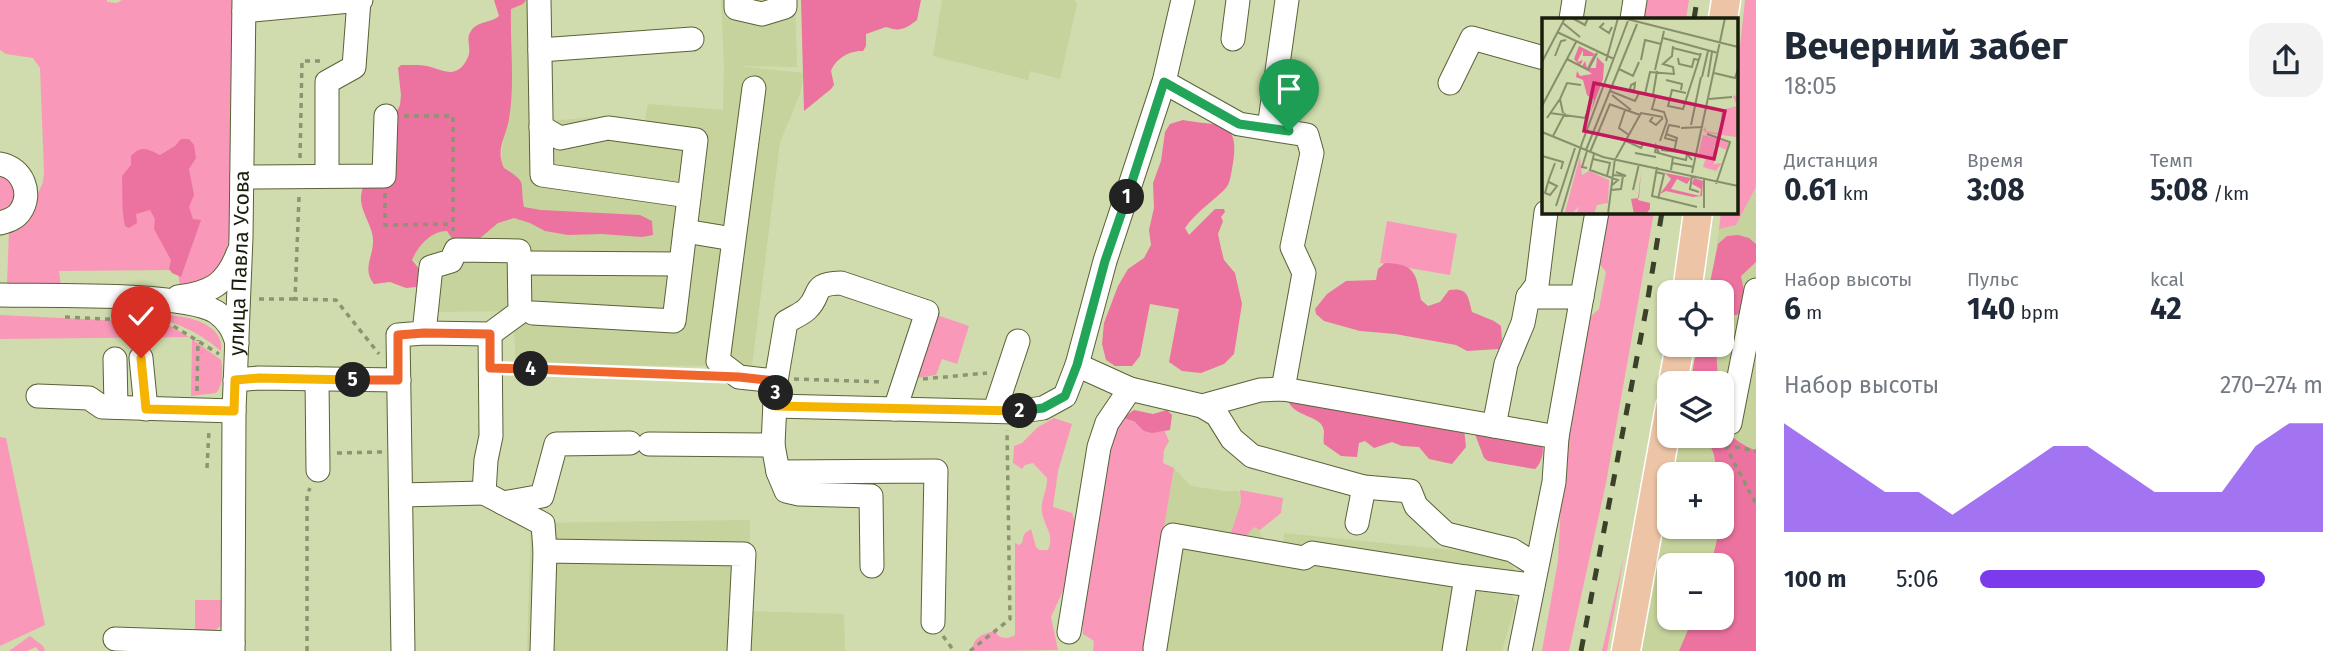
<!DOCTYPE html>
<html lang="ru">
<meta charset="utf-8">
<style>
:root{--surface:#fff;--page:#f2f2f3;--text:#1f2937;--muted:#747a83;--accent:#7c3aed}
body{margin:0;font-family:"Fira Sans",sans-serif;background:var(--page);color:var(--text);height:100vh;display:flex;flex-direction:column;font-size:26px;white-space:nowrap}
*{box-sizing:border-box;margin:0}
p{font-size:23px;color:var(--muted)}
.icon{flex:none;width:38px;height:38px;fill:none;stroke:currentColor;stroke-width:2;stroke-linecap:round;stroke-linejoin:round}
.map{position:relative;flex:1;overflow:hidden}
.side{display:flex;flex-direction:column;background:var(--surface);width:595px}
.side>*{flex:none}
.buttons{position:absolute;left:1657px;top:280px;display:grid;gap:14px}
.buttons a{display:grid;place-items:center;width:77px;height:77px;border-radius:14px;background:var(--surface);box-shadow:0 2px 5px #0004;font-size:35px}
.pin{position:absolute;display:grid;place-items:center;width:60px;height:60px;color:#fff;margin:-72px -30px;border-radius:50% 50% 50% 0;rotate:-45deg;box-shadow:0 0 7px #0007}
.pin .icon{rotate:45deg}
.km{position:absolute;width:35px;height:35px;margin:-18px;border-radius:50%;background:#222;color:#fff;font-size:19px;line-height:35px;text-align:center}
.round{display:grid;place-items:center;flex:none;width:74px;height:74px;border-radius:21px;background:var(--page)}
.summary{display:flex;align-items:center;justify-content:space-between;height:119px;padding:0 28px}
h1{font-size:38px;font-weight:700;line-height:52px}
.figures{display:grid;grid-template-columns:repeat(3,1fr);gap:10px;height:119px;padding:7px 28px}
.figures div{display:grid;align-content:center}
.figures b{font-size:30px;font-weight:700}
.figures small{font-size:19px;font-weight:400}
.figures p{font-size:19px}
.chart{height:196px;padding:14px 28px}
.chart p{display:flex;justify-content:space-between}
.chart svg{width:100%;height:126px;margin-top:7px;fill:var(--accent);opacity:.7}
ul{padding:0 28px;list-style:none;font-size:23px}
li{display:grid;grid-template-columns:112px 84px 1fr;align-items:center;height:52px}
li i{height:18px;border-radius:9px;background:var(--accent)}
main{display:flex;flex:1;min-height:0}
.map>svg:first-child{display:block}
.built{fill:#c6d39c;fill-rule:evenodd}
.green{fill:#f998b9}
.forest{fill:#ec729f}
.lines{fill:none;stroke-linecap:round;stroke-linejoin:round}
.minor-casing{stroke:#596238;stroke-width:25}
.major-casing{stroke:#fff;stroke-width:31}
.path{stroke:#8c9571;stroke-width:3.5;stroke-dasharray:5 5;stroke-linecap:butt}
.minor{stroke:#fff;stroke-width:23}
.major{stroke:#edc5a6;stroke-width:28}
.rail{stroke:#3a4029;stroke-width:5;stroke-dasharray:12 12;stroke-linecap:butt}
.split-1-casing{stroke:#fff;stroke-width:14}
.split-2-casing{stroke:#fff;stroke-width:14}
.split-3-casing{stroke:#fff;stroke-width:14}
.split-4-casing{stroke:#fff;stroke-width:14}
.split-5-casing{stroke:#fff;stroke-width:14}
.split-6-casing{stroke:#fff;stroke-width:14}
.split-1{stroke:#22a559;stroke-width:9}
.split-2{stroke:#22a559;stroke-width:9}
.split-3{stroke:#f5b400;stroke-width:9}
.split-4{stroke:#f0652b;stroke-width:9}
.split-5{stroke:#f0652b;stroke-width:9}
.split-6{stroke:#f5b400;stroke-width:9}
.labels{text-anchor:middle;stroke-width:5;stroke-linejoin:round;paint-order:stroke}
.street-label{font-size:21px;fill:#191d0b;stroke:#f3f9e2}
.inset-road{fill:none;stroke:#87906c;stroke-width:2}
.view{fill:#c2185b;fill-opacity:0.15;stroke:#c2185b;stroke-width:3.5}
.inset-edge{fill:none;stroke:#191d0b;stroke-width:3.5}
</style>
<main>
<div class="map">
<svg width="1756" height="651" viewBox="0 0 1756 651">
<rect width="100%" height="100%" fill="#d0dcad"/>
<!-- built -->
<g class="built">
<polygon points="508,0 535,0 536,122 607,116 645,121 648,104 723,110 724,65 721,0 795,0 797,67 738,66 804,73 800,94 780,142 752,366 516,365 513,311 435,312 433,275 408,256 430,232 492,226 510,91"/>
<polygon points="942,0 1075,0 1077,4 1060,79 1030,71 1028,80 933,56"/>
<path d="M 1756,187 L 1756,651 L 1637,651 L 1669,492 L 1670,527 L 1722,527 L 1722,474 L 1673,474 L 1681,436 L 1722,436 L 1722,383 L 1691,383 L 1691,374 L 1699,345 L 1722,345 L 1722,292 L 1708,292 L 1712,279 L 1719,229 L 1736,225 ZM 1670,565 L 1722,565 L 1722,618 L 1670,618 Z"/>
<polygon points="1174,468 1191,486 1224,491 1239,491 1241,502 1232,533 1254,526 1260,530 1260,534 1269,544 1283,546 1284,533 1510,556 1515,573 1508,588 1516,603 1502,651 1143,651"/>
<polygon points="750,520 750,611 844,614 845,651 527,651 531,523"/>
</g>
<!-- green -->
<g class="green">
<path d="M 0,0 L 107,0 L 107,2 L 117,3 L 122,0 L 232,0 L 229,239 C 221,273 210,277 180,288 L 178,270 L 59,271 L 61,286 L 7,285 L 9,231 L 31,209 L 43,182 L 44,172 L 40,68 L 33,58 L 6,54 L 0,50 Z"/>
<polygon points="1646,0 1689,0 1686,19 1643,19"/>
<polygon points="1745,0 1756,0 1756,187 1736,225 1719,229 1721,212 1737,212 1737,75"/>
<polygon points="0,170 5,170 21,197 0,217"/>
<polygon points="1606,212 1654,212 1606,483 1569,651 1542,651 1558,561 1562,481 1556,480 1587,320 1599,309 1606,272 1597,261"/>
<polygon points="1387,221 1457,234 1450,275 1380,263"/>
<polygon points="0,315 166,323 189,337 0,339"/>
<path d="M 167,315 C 188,316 225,324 221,351 C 195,329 172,320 140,316 Z"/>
<polygon points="937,315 969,326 957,364 942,359 936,375 916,378"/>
<path d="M 192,339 L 221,360 C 223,371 223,385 216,393 L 191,396 Z"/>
<path d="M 1054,418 L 1072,424 L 1058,471 L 1053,507 L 1072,513 L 1075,522 L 1071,573 L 1051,617 L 1058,650 L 973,651 C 972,636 985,634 997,630 L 997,635 C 1003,639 1009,639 1015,635 L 1015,543 L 1019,545 L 1022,543 L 1024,534 L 1031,529 L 1036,547 L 1039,550 L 1048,550 C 1055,534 1044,527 1042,512 C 1040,501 1048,489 1047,478 L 1033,463 L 1025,465 L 1022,469 L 1013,463 L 1014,446 L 1022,443 L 1038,427 Z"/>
<polygon points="1123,418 1139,424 1144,431 1160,432 1164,430 1169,441 1164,450 1163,463 1174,468 1143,651 1093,651 1094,641 1083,634 1082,616 1107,461 1114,432"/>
<polygon points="0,437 6,438 45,625 0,646"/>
<polygon points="1240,490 1283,498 1281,513 1260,530 1254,527 1246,536 1231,533 1241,502"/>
<polygon points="1624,556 1607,651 1602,651"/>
<polygon points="195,600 224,600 225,623 214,631 195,633"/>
<polygon points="30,636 43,646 45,651 39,651 36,647 27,651 9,651"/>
</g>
<!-- forest -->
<g class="forest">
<path d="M 494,0 L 526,0 L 523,4 L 511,9 C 510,46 515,83 509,119 C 506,137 495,150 504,168 C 529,184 519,181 524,207 L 541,210 L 640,215 L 652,221 L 653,235 L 642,237 L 602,234 L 568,235 L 545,231 L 530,223 L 514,218 L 498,223 L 479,239 L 453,240 L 447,231 C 431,231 418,246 412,260 L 420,270 L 420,283 L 417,287 L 406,288 L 390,282 L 374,284 C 362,269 373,257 373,242 C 374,228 362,215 361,200 C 360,180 390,126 400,105 L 401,95 L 398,68 L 401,65 C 411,65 425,64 434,68 C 450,74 460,75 468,57 C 472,48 465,39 471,31 C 477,21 491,23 499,16 Z"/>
<path d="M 801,0 L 921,0 L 917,20 C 905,29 900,32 886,27 L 866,34 L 866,46 L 863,51 C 850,50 835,59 831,71 L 834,85 L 831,89 L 804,111 Z"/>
<path d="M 1183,120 C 1218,127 1240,117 1233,163 C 1231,172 1231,183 1225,189 C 1211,203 1196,212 1185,228 L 1189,235 L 1215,209 L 1224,209 L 1225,212 L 1221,217 L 1223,221 L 1218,234 L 1221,248 L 1224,260 L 1235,273 L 1242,304 L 1234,354 L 1224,364 L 1201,373 L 1182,371 L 1169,362 L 1179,309 L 1150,304 L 1140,356 L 1132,366 L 1115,366 L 1106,360 L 1102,344 L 1104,323 L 1118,286 L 1128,269 L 1144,258 L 1151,245 L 1149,230 L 1154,208 L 1153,183 L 1161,161 L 1165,132 L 1170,124 Z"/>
<path d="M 181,139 L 189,139 L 194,145 L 196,158 L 189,169 L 194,195 L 189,207 L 193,219 L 201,220 L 181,277 L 172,273 L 169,269 L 171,260 L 154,229 L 155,219 L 150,210 L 136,214 L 137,223 L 129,228 L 125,226 C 121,206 123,195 122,176 L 131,165 L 131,156 C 142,144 149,150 160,155 L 175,146 Z"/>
<polygon points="1738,235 1749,238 1756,244 1756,262 1741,276 1745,296 1745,313 1730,316 1722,324 1722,292 1708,292 1718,244 1727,236"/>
<path d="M 1385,263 C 1416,264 1416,274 1421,300 L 1428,306 L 1440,302 L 1449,290 C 1468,287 1468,296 1472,312 L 1494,321 L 1501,326 L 1502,340 L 1499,349 L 1467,351 L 1456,345 L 1395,334 L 1360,331 L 1324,321 L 1316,314 L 1315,309 L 1327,294 L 1346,281 L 1376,280 L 1378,269 Z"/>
<polygon points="1699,345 1716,345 1718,383 1691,383 1694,362"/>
<path d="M 1288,400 L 1464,428 L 1466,447 L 1452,464 L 1429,459 L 1419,447 L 1402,446 L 1392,442 L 1374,448 L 1365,441 L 1359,443 L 1357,457 L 1341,456 L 1324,444 C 1323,440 1324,435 1324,431 C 1322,414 1293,418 1288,400 Z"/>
<polygon points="1134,410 1153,414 1167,410 1172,415 1170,430 1152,433 1144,431 1135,422 1123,418"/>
<path d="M 1475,434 L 1542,445 C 1545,452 1540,465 1535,469 L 1488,461 L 1484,458 Z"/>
<path d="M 1722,434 C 1735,435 1743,448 1756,450 L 1756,651 L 1679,651 L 1693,618 L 1722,618 L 1722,565 L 1711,565 L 1720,527 L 1722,527 L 1722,474 L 1717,474 L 1714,455 L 1707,436 L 1722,436 Z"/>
</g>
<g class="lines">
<!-- minor casing -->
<g class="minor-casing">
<g id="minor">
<polyline points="539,0 542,175 689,196"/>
<polyline points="736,0 736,8 762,14 785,7 785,0"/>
<polyline points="244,11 361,0"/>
<polyline points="1571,19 1574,0"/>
<polyline points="1632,19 1635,0"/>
<polyline points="1233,39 1238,0"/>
<polyline points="540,50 692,39"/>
<polyline points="1164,82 1239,124 1307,135 1312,153 1292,247 1304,273 1283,389"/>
<polyline points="1450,83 1472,38 1544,58"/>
<polyline points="754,88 718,361 739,377 776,381 773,445 778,472 936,471 933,622"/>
<polyline points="1269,128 1287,0"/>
<path d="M 0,164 C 23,168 33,194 20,212 C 15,219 7,221 0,223"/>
<polyline points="327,175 327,82 354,67 359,0"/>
<polyline points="242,177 384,176 386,116"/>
<polyline points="685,231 733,239"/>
<polyline points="527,263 680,264"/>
<path d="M 0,295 C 44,296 185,292 216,312 C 228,320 233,330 237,343"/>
<path d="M 178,297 C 210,293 226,285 238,253"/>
<polyline points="1528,297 1582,297"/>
<polyline points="533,313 674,321 696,140 608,128 560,138 541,127"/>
<polyline points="490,334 491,436 486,460 484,493 543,524 545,551"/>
<polyline points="141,358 146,409"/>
<polyline points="115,359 116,407"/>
<polyline points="1077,365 1130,389 1202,406 1260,390 1283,389 1557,437"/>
<polyline points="317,379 318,470"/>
<polyline points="235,380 259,378 399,380"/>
<path d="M 776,381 L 786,322 C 792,318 802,314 807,309 C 823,294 809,284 841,283 L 927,312 L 895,409"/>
<polyline points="38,396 89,398 102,407 234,411"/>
<polyline points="775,406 1016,412 1043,408 1065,396 1077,365 1105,261 1164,82 1183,0"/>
<polyline points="1202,406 1217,415 1232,439 1252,456 1364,487 1410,491 1416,506 1446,534 1512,550 1536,565"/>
<polyline points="995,410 1018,341"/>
<polyline points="1730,423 1756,290"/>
<polyline points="1494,426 1506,364 1523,323 1528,297 1537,285 1546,212"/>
<polyline points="649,444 773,445"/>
<polyline points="778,472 786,491 799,494 871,496 872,566"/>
<polyline points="401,495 484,493"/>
<polyline points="503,503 542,496 556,444 630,443"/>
<polyline points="1357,523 1364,487"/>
<polyline points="1069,632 1099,447 1107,423 1130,389"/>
<polyline points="115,639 233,643"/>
<polyline points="1155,648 1173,535 1304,558 1312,553 1466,577 1532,585"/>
<path id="s1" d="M 233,651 L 234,411 L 241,237 L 244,0"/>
<polyline points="403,651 398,335 424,333 490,334 520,312 519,251 456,250 451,261 431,267 424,333"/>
<polyline points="542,651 545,551 744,554 739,651"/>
<polyline points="1454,651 1466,577"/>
<polyline points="1520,651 1554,482 1557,437 1597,212"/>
</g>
</g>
<!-- major casing -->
<g class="major-casing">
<g id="major">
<polyline points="1723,19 1726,0"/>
<polyline points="1687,292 1698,212"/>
<polyline points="1673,383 1680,345"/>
<polyline points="1626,651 1670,407"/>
</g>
</g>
<!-- path -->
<g class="path">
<polyline points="404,116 453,116 453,231"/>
<polyline points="300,158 302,61 324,61"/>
<polyline points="385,193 385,225 452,224"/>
<polyline points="299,197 295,299 336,300 379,354"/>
<polyline points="259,299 295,299"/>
<polyline points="65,317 167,322 219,354"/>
<polyline points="510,369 705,375"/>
<polyline points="794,379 884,382"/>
<polyline points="923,379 987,373"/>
<polyline points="197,391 198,340"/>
<polyline points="1725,445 1756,504"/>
<polyline points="1725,445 1756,451"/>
<polyline points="337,453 382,452"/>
<polyline points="207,468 209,430"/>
<polyline points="943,636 954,651"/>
<polyline points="307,651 307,495 310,488"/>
<polyline points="970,651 1010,619 1007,430"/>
</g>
<!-- minor -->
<use href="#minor" class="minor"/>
<!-- major -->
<use href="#major" class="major"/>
<!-- rail -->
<g class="rail">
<polyline points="1694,19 1697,0"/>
<polyline points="1581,651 1646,310 1662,212"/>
</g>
</g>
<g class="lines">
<!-- split-1 casing -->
<g class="split-1-casing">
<polyline id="split-1" points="1127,197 1164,82 1239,124 1289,131"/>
</g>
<!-- split-2 casing -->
<g class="split-2-casing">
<polyline id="split-2" points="1020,411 1043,408 1065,396 1077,365 1105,261 1127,197"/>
</g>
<!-- split-3 casing -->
<g class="split-3-casing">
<polyline id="split-3" points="776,393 775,406 1020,411"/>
</g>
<!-- split-4 casing -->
<g class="split-4-casing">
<polyline id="split-4" points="531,369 739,377 776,381 776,393"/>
</g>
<!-- split-5 casing -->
<g class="split-5-casing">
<polyline id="split-5" points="353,380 398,380 398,335 424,333 490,334 490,368 531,369"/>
</g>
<!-- split-6 casing -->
<g class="split-6-casing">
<polyline id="split-6" points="141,358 146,409 234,411 235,380 259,378 353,380"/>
</g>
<!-- split-1 -->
<use href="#split-1" class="split-1"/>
<!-- split-2 -->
<use href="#split-2" class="split-2"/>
<!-- split-3 -->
<use href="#split-3" class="split-3"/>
<!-- split-4 -->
<use href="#split-4" class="split-4"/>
<!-- split-5 -->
<use href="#split-5" class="split-5"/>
<!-- split-6 -->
<use href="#split-6" class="split-6"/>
</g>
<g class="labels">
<!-- street labels -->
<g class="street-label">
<text dy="7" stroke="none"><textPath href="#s1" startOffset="388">улица Павла Усова</textPath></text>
</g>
</g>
<!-- overview -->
<g transform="translate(1542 18)">
<rect width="196" height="196" fill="#d0dcad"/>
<path d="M 196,77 L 196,128 L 194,119 L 165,115 L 161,112 L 164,109 L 164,113 L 179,116 L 179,92 L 195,88 L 191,78 ZM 161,117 L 187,124 L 185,132 L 172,127 L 172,146 L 180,145 L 174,153 L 161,149 L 164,139 L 155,141 ZM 38,138 L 40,157 L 47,153 L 67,162 L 66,185 L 55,187 L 52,196 L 34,196 L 37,188 L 30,196 L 23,194 Z" fill="#f998b9"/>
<path d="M 37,28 L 53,36 L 48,50 L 54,50 L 55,39 L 62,46 L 61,61 L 48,96 L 52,82 L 45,77 L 41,62 L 34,59 L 35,53 L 38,58 L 50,56 L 40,48 L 43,43 L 45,50 L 51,38 L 41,38 L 41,32 L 35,44 L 41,42 L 38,48 L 32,41 ZM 99,153 L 96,182 L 108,185 L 108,191 L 104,196 L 92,196 L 89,181 L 97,180 ZM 123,155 L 149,160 L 145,166 L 135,161 L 129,171 L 158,178 L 159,171 L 150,166 L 152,160 L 161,163 L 160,178 L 151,179 L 124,173 L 118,176 L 129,161 Z" fill="#ec729f"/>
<path class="inset-road" d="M 30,0 L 43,7 L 46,0M 81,0 L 196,29M 21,5 L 38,19M 62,5 L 58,9 L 67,15 L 70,9M 15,14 L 72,41M 121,20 L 176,35M 131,30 L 159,37M 13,38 L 19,23 L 24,22M 136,40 L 137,46 L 150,49 L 152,41 L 157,42M 25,41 L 46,52 L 55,35M 99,42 L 103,22 L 119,26M 64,43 L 76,0M 0,44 L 23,0M 77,51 L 91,58 L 97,44M 113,52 L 122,13M 172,55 L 193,60 L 196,51M 160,59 L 166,33M 166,59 L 170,34M 124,62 L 140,66 L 139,72M 93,65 L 92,73 L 88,71 L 89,67 ZM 68,73 L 93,83 L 97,75M 144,75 L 130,72 L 126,88 L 141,91 L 159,35M 103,76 L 108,54 L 132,56 L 131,49 L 121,46 L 130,38 L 131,28M 70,77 L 89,92M 111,77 L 115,53M 113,80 L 110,91 L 122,94 L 125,103 L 118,123M 167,81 L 190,79M 67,86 L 98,97M 0,88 L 34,24M 83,92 L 77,110 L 87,117M 8,95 L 43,100 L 50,82M 21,95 L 18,81 L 25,65 L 39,67M 112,97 L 108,103 L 114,107 L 121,100M 5,100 L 18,81M 149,107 L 159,59M 139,110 L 161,109M 0,114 L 61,139 L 196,168M 124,116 L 135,120 L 132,134M 165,116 L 188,124 L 174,166M 11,118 L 23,95M 84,123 L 99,130 L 101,126M 134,123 L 123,120 L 127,107 L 138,109M 44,132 L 95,6M 119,132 L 146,135M 45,133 L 40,149 L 45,150M 48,134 L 68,86M 93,135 L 114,139M 117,135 L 114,128 L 113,134 L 131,139M 52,136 L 48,152 L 76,162 L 69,168M 0,138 L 21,144 L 19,151M 74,140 L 99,95 L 121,99M 51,141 L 68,145 L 65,158M 130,145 L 152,149M 115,149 L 110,178 L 155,189M 129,152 L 131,139 L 144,142 L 145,136 L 150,142M 114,154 L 122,156 L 116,181M 150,155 L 183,0M 70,157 L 84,158 L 74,154M 150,158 L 148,171 L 157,174M 7,164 L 15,168 L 8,177 L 3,175 L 7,161 L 13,145M 69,172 L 79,171 L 81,158M 91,172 L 97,146M 14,188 L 33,130M 162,190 L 162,161M 19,196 L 40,125 L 87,0M 66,196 L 73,140"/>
<path class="view" d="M 52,65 L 183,93 L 172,141 L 42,113 Z"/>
<rect width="196" height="196" class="inset-edge"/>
</g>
</svg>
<div class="buttons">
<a><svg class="icon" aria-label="locate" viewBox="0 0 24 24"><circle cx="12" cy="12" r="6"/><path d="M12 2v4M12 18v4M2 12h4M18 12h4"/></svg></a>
<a><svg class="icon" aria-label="layers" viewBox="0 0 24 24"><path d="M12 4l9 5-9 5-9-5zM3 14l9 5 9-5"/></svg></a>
<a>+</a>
<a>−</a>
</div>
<div class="pin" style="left:1289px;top:131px;background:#1e9e55"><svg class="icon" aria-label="arrive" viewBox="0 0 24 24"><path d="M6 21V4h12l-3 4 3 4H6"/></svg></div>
<div class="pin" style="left:141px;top:358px;background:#d93025"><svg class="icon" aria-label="check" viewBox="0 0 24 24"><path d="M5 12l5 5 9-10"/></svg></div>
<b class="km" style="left:1127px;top:197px">1</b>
<b class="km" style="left:1020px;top:411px">2</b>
<b class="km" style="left:776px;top:393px">3</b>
<b class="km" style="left:531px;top:369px">4</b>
<b class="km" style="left:353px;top:380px">5</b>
</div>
<section class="side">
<div class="summary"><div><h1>Вечерний забег</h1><p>18:05</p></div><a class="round"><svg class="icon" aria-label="share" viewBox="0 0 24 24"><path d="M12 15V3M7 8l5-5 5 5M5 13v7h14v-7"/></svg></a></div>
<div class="figures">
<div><p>Дистанция</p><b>0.61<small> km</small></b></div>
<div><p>Время</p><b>3:08</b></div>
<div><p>Темп</p><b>5:08<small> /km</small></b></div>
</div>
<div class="figures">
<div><p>Набор высоты</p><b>6<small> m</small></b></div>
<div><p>Пульс</p><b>140<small> bpm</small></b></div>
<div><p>kcal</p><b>42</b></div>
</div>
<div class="chart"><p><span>Набор высоты</span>270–274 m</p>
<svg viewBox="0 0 160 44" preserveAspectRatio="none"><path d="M0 44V6L10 14L20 22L30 30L40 30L50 38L60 30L70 22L80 14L90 14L100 22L110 30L120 30L130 30L140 14L150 6L160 6V44z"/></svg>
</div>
<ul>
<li><b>100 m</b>5:06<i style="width:83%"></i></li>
</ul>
</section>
</main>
